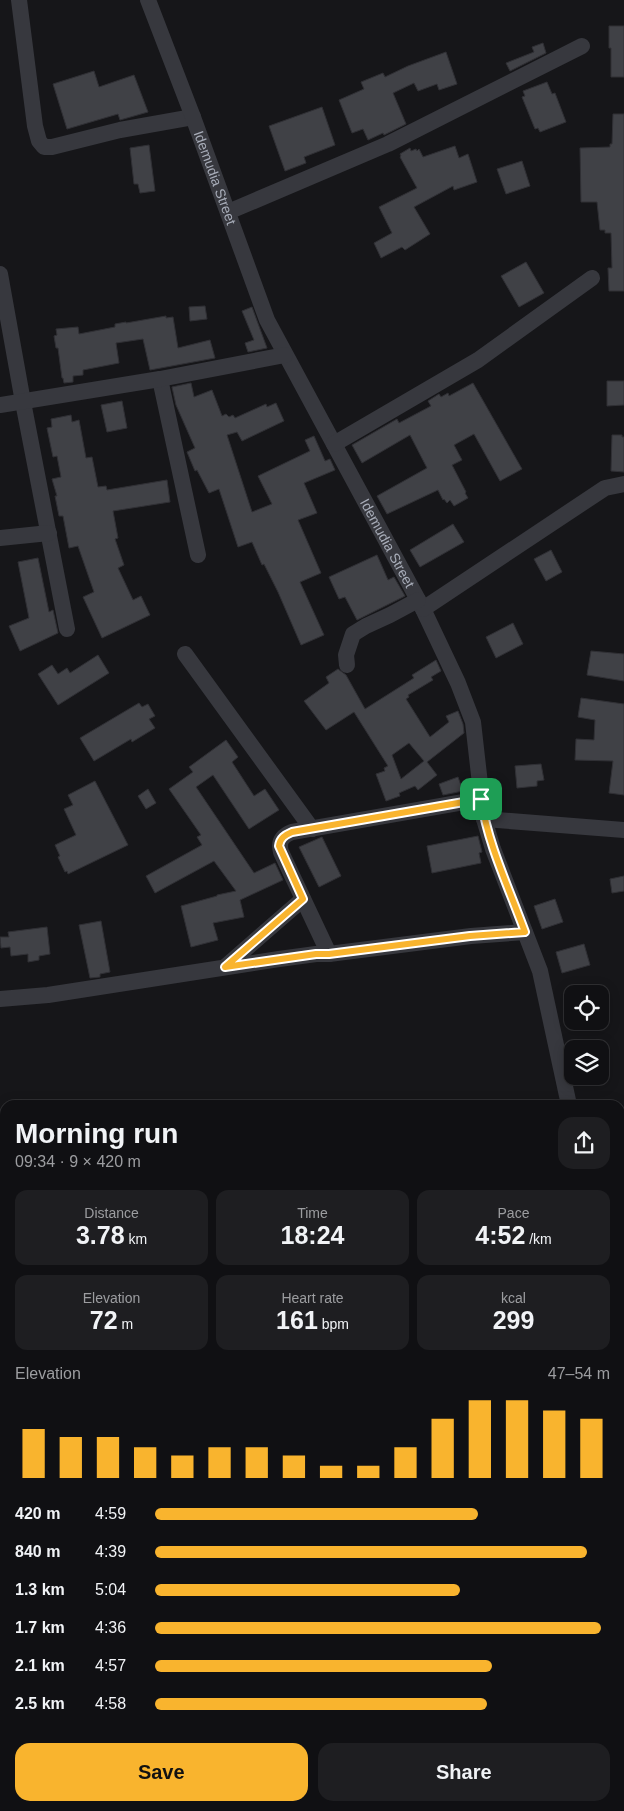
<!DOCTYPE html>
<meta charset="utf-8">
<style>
:root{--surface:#101013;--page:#1e1e21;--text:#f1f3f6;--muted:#9c9da0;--line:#303033;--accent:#f9b42e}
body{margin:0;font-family:Helvetica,sans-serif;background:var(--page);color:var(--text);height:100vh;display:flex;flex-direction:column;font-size:19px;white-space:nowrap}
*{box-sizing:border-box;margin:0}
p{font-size:16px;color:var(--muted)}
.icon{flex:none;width:28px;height:28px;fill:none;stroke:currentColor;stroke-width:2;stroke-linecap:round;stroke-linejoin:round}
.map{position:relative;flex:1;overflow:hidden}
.drawer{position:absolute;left:0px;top:1100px;width:625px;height:711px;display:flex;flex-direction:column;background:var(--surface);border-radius:15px 15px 0 0;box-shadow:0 2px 12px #0003,0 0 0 1px var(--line)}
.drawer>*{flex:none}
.buttons{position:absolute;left:564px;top:985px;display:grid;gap:10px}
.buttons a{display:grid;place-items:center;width:45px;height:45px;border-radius:10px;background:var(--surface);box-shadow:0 2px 12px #0003,0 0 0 1px var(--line);font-size:25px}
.pin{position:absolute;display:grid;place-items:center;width:42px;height:42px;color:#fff;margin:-21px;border-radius:10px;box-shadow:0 2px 8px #0006}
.round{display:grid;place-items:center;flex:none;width:52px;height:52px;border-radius:15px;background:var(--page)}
.overview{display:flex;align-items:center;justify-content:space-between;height:85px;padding:0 15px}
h1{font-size:28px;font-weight:800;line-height:38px}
.figures{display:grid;grid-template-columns:repeat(3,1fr);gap:8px;height:85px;padding:5px 15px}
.figures div{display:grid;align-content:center;border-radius:12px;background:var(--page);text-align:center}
.figures b{font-size:25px;font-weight:800}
.figures small{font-size:14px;font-weight:400}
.figures p{font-size:14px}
.chart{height:140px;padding:10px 15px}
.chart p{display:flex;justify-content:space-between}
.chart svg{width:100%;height:90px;margin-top:5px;stroke:var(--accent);stroke-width:6}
.button{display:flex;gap:10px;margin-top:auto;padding:10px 15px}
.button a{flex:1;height:58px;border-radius:15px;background:var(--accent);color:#111;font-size:20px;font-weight:800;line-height:58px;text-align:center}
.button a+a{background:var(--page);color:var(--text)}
ul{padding:0 15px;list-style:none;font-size:16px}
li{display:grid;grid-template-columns:80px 60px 1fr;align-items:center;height:38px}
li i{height:12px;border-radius:6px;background:var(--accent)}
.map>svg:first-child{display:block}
.building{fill:#404146;stroke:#303035;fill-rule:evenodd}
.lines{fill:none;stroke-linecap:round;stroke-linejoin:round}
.minor{stroke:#37383e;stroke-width:16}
.route-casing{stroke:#fff;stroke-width:10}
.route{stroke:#f9b42e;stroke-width:6}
.labels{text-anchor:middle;stroke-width:5;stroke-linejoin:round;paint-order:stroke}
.street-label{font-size:14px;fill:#a8adb9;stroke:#111114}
</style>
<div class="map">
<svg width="624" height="1811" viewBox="0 0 624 1811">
<rect width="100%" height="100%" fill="#161619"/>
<!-- building -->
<g class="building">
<polygon points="609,26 624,26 624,77 611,77 611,48 609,48"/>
<polygon points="543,43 546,53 510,71 506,63 534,52 532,47"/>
<polygon points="446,52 457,84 439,90 437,84 418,91 414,83 393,93 406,124 384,135 383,133 368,140 363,129 352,133 339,100 364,89 361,82 383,73 385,77 408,66"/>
<polygon points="94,71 99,87 134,75 148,112 120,120 118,114 67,129 53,84"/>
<polygon points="547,82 552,94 555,93 566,122 540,132 538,128 535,129 522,97 525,96 523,91"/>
<polygon points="322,107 335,145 304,157 306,163 285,171 269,126"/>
<polygon points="613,114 624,114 624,291 609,291 608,268 612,268 611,233 605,233 605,230 600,230 597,202 581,202 580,148 610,147 610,144 612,144"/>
<polygon points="149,145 155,191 140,193 138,184 134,184 130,148"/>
<polygon points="455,146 459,158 468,154 477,182 454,190 453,186 414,207 430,234 405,250 402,247 381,258 374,243 392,233 379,207 417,188 400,157 401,156 400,154 410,148 411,151 416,149 417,151 419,149 423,157"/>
<polygon points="522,161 530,186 506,194 497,169"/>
<polygon points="526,262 544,293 519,307 501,276"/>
<polygon points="205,306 207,319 190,321 189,307"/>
<polygon points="252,307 267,348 248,352 245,343 254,340 242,311"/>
<polygon points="166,316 166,318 173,317 178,348 210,340 215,358 150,370 143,339 116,343 119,363 83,370 83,375 73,376 73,382 64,383 63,378 62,378 58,348 56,348 54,336 57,335 56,329 78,327 79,334 115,327 115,324 126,322 126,323"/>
<polygon points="607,381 624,381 624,405 607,406"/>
<polygon points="191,383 194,397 212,390 222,416 226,414 229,417 233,415 235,418 266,404 267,407 276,403 284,421 242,441 237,432 227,435 252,512 272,504 258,476 310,451 305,440 314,436 325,461 330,459 335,470 304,483 317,513 298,520 321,573 300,582 324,635 301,645 278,592 264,564 262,565 252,542 238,547 219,489 209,493 197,470 195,471 187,452 195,448 176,405 172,387"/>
<polygon points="473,383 522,469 500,481 474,434 454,445 462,460 452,465 466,492 465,493 468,498 454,506 450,500 447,503 444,499 443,500 438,490 387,514 377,496 427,468 410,435 362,463 352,445 397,419 399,423 431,406 428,401 439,394 441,397 448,393 449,396"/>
<polygon points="122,401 127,428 107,432 101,405"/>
<polygon points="71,415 72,422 79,420 86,458 92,457 98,487 106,486 107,490 167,480 170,502 113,511 118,538 115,539 124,565 118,568 133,600 141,596 150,615 102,638 83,597 94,592 78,546 69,548 63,516 59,516 55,496 57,496 52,479 61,477 57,456 53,457 47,428 52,427 51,419"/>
<polygon points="612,435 622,435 622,437 624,437 624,472 611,471"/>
<polygon points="453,524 464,542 420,567 410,550"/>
<polygon points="551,550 562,572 546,581 534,559"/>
<polygon points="377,555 388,580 394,577 405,596 357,620 345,597 339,599 329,577"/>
<polygon points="38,558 49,612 53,610 58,633 20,651 9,626 29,618 18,562"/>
<polygon points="513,623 523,644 496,658 486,637"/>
<polygon points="591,651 624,654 624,681 587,675"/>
<polygon points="98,655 109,673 58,705 38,674 52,665 58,674 67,668 70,673"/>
<path d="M 436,660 L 441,671 L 431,677 L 433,680 L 408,695 L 409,697 L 406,699 L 430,737 L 449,722 L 446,716 L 458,711 L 463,724 L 464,733 L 427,762 L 437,775 L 418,790 L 415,786 L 399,793 L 400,796 L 386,801 L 376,774 L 385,771 L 384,768 L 388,766 L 354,712 L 326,730 L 304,701 L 329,683 L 326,677 L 338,669 L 346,675 L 365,709 L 414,678 L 412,675 ZM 409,743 L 424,761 L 401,779 L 392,755 Z"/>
<polygon points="581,698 624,704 624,795 609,793 613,761 575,760 576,739 594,740 595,720 578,717"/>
<polygon points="139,703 142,707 148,704 155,716 149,719 155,728 132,742 131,739 94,761 80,738"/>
<polygon points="226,740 238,757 232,762 254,796 265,789 279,810 249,829 213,775 196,787 254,873 275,863 283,880 240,900 244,917 213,923 218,940 191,947 181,906 217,896 217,895 236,891 214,861 155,893 146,876 202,845 197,837 201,835 169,789 193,772 189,767"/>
<polygon points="541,764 544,780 537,781 537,786 517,788 515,766"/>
<polygon points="458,777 463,791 443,795 439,784"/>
<polygon points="95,781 128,845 68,874 67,871 65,872 58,857 60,856 55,845 76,835 64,809 73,805 68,795"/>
<polygon points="148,789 156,803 146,809 138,796"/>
<polygon points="478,836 482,852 479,853 481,863 432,873 427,846"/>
<polygon points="322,837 341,876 319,887 299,847"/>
<polygon points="624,876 624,891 612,893 610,879"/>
<polygon points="555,899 563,922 542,929 534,906"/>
<polygon points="101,921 110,972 100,974 100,977 90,978 79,925"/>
<polygon points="47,927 50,954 39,956 39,960 28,962 28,954 11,956 10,947 1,948 0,937 9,937 8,932"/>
<polygon points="584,944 590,965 562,973 556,952"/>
</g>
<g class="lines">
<!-- minor -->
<g class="minor">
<polyline points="19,0 35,126 39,141 44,147 52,147 120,130 193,117"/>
<path id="s1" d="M 148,0 L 193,117 L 267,320 L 423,609 L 458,683 L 473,722 L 484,819 L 493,849 L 540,971 L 569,1105"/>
<polyline points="228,212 388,144 582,46"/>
<polyline points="0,274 23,402 67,629"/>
<polyline points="160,379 198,555"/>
<polyline points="0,405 160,379 285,355"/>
<polyline points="334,444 478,360 592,278"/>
<polyline points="0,538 49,533"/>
<polyline points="423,609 605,488 624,484"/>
<polyline points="185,654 312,829"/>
<polyline points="347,665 346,655 353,634 366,626 390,615 418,600"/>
<polyline points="484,819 624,830"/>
<polyline points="329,954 471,936 525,932"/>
<polyline points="225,967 303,899"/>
<path d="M 0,999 L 48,995 L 279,959 L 316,954 L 329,954 L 281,852 C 278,841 282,836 292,832 L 481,799"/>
<polyline points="620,1358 624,1389"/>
<polyline points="0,1404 5,1427"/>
<polyline points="620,1547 624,1519"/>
<polyline points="0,1641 5,1569"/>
<polyline points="0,1735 3,1811"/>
<polyline points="134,1806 134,1811"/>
<polyline points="308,1811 309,1806"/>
<polyline points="440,1811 440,1806"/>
<polyline points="579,1811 580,1806"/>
</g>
</g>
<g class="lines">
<!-- route casing -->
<g class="route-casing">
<path id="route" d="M 481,799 C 488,845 509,888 525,932 L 470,936 L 329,954 L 316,954 L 225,967 L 303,899 L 279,846 C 280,838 285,835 292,832 Z"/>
</g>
<!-- route -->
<use href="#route" class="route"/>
</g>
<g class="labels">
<!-- street labels -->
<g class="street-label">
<text dy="5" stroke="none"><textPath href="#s1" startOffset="190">Idemudia Street</textPath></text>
<text dy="5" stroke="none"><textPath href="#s1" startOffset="595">Idemudia Street</textPath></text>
</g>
</g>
</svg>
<div class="buttons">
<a><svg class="icon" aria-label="locate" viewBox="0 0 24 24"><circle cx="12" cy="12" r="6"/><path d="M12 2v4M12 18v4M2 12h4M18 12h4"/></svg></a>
<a><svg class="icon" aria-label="layers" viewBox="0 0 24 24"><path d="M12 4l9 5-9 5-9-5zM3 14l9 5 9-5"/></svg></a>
</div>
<div class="pin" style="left:481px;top:799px;background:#1e9e55"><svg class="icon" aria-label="arrive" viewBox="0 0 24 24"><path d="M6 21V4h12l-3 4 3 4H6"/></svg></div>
<section class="drawer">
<div class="overview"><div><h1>Morning run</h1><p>09:34 · 9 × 420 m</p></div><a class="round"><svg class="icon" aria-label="share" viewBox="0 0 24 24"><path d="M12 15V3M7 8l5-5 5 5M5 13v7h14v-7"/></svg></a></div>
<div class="figures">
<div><p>Distance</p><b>3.78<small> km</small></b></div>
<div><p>Time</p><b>18:24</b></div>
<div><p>Pace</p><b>4:52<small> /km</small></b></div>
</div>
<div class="figures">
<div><p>Elevation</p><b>72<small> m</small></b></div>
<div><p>Heart rate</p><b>161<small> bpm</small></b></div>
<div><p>kcal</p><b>299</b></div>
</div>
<div class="chart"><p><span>Elevation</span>47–54 m</p>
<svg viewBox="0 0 160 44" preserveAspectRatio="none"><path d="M5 44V20M15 44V24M25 44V24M35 44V29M45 44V33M55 44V29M65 44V29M75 44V33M85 44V38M95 44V38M105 44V29M115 44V15M125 44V6M135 44V6M145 44V11M155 44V15"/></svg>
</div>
<ul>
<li><b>420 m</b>4:59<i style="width:71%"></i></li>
<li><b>840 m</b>4:39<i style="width:95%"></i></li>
<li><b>1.3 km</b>5:04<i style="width:67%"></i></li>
<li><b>1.7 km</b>4:36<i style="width:98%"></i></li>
<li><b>2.1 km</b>4:57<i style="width:74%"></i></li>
<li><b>2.5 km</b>4:58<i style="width:73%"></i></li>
</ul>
<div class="button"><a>Save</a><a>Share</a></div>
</section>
</div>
